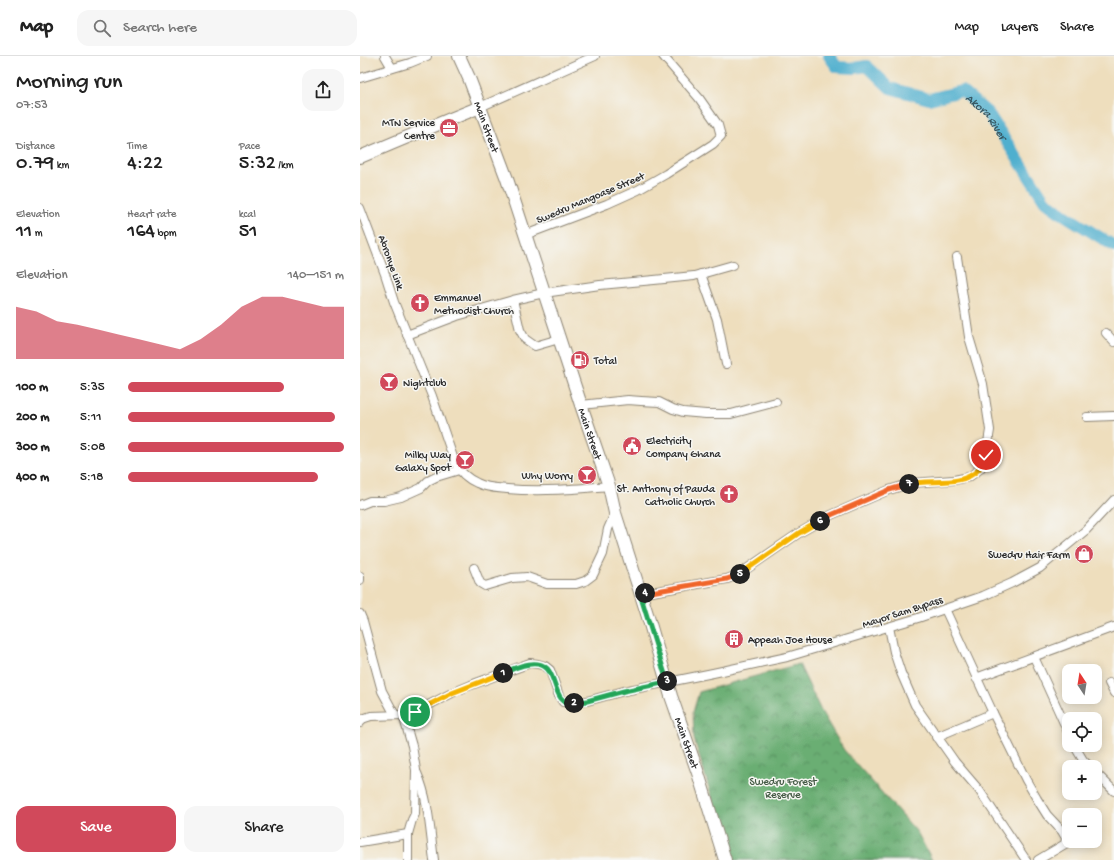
<!DOCTYPE html>
<meta charset="utf-8">
<style>
:root{--surface:#fff;--page:#f6f6f6;--text:#222;--muted:#767676;--line:#e0e0e0;--accent:#d1495b}
body{margin:0;font-family:"Gochi Hand",sans-serif;background:var(--page);color:var(--text);height:100vh;display:flex;flex-direction:column;font-size:15px;white-space:nowrap}
*{box-sizing:border-box;margin:0}
p{font-size:13px;color:var(--muted)}
.icon{flex:none;width:22px;height:22px;fill:none;stroke:currentColor;stroke-width:2;stroke-linecap:round;stroke-linejoin:round}
.map{position:relative;flex:1;overflow:hidden}
.drawer{display:flex;flex-direction:column;background:var(--surface);width:360px}
.drawer>*{flex:none}
.needle{width:26px;rotate:348deg}
.controls{position:absolute;left:702px;top:608px;display:grid;gap:8px}
.controls a{display:grid;place-items:center;width:40px;height:40px;border-radius:8px;background:var(--surface);box-shadow:0 2px 10px #0003;font-size:20px}
.pin{position:absolute;display:grid;place-items:center;width:34px;height:34px;color:#fff;margin:-17px;border:2px solid #fff;border-radius:50%;box-shadow:0 1px 4px #0007}
.km{position:absolute;width:20px;height:20px;margin:-10px;border-radius:50%;background:#222;color:#fff;font-size:11px;line-height:20px;text-align:center}
.round{display:grid;place-items:center;flex:none;width:42px;height:42px;border-radius:12px;background:var(--page)}
.overview{display:flex;align-items:center;justify-content:space-between;height:68px;padding:0 16px}
h1{font-size:22px;font-weight:600;line-height:30px}
.metrics{display:grid;grid-template-columns:repeat(3,1fr);gap:6px;height:68px;padding:4px 16px}
.metrics div{display:grid;align-content:center}
.metrics b{font-size:20px;font-weight:600}
.metrics small{font-size:11px;font-weight:400}
.metrics p{font-size:11px}
.chart{height:112px;padding:8px 16px}
.chart p{display:flex;justify-content:space-between}
.chart svg{width:100%;height:72px;margin-top:4px;fill:var(--accent);opacity:.7}
.button{display:flex;gap:8px;margin-top:auto;padding:8px 16px}
.button a{flex:1;height:46px;border-radius:12px;background:var(--accent);color:#fff;font-size:16px;font-weight:600;line-height:46px;text-align:center}
.button a+a{background:var(--page);color:var(--text)}
ul{padding:0 16px;list-style:none;font-size:13px}
li{display:grid;grid-template-columns:64px 48px 1fr;align-items:center;height:30px}
li i{height:10px;border-radius:5px;background:var(--accent)}
header{display:flex;align-items:center;gap:24px;box-sizing:border-box;height:56px;padding:0 20px;background:var(--surface);border-bottom:1px solid var(--line)}
header strong{font-size:19px}
nav{display:flex;gap:22px;margin-inline-start:auto;font-size:14px}
.search{width:280px;height:36px;background:var(--page);display:flex;align-items:center;gap:10px;box-sizing:border-box;padding:0 14px;border-radius:12px;color:var(--muted);font-size:15px}
main{display:flex;flex:1;min-height:0}
.map>svg:first-child{display:block}
.forest{fill:url(#forest-crowns);stroke:#4a6c4f}
.lines{fill:none;stroke-linecap:round;stroke-linejoin:round}
.river{stroke:#4fafce;stroke-width:12}
.street-casing{stroke:#8c8474;stroke-width:10}
.primary-casing{stroke:#8c8474;stroke-width:14}
.street{stroke:#fff;stroke-width:8}
.primary{stroke:#fff;stroke-width:12}
.split-1-casing{stroke:#fff;stroke-width:8}
.split-2-casing{stroke:#fff;stroke-width:8}
.split-3-casing{stroke:#fff;stroke-width:8}
.split-4-casing{stroke:#fff;stroke-width:8}
.split-5-casing{stroke:#fff;stroke-width:8}
.split-6-casing{stroke:#fff;stroke-width:8}
.split-7-casing{stroke:#fff;stroke-width:8}
.split-8-casing{stroke:#fff;stroke-width:8}
.split-1{stroke:#f5b400;stroke-width:5}
.split-2{stroke:#22a559;stroke-width:5}
.split-3{stroke:#22a559;stroke-width:5}
.split-4{stroke:#22a559;stroke-width:5}
.split-5{stroke:#f0652b;stroke-width:5}
.split-6{stroke:#f5b400;stroke-width:5}
.split-7{stroke:#f0652b;stroke-width:5}
.split-8{stroke:#f5b400;stroke-width:5}
.labels{text-anchor:middle;stroke-width:3;stroke-linejoin:round;paint-order:stroke}
.poi-label{font-size:11px;fill:#2b2b2b;stroke:#f6f6f2;text-anchor:end}
.street-label{font-size:11px;fill:#2b2b2b;stroke:#f6f6f2}
.park-label{font-size:11px;fill:#455b46;stroke:#f6f6f2}
.water-label{font-size:12px;font-style:italic;fill:#385964;stroke:#f6f6f2}
</style>
<header>
<strong>Map</strong>
<div class="search"><svg class="icon" aria-label="search" viewBox="0 0 24 24"><circle cx="10" cy="10" r="6"/><path d="M15 15l6 6"/></svg>Search here</div>
<nav><a>Map</a><a>Layers</a><a>Share</a></nav>
</header>
<main>
<section class="drawer">
<div class="overview"><div><h1>Morning run</h1><p>07:53</p></div><a class="round"><svg class="icon" aria-label="share" viewBox="0 0 24 24"><path d="M12 15V3M7 8l5-5 5 5M5 13v7h14v-7"/></svg></a></div>
<div class="metrics">
<div><p>Distance</p><b>0.79<small> km</small></b></div>
<div><p>Time</p><b>4:22</b></div>
<div><p>Pace</p><b>5:32<small> /km</small></b></div>
</div>
<div class="metrics">
<div><p>Elevation</p><b>11<small> m</small></b></div>
<div><p>Heart rate</p><b>164<small> bpm</small></b></div>
<div><p>kcal</p><b>51</b></div>
</div>
<div class="chart"><p><span>Elevation</span>140–151 m</p>
<svg viewBox="0 0 160 44" preserveAspectRatio="none"><path d="M0 44V12L10 15L20 21L30 23L40 26L50 29L60 32L70 35L80 38L90 32L100 23L110 12L120 6L130 6L140 9L150 12L160 12V44z"/></svg>
</div>
<ul>
<li><b>100 m</b>5:35<i style="width:72%"></i></li>
<li><b>200 m</b>5:11<i style="width:96%"></i></li>
<li><b>300 m</b>5:08<i style="width:100%"></i></li>
<li><b>400 m</b>5:18<i style="width:88%"></i></li>
</ul>
<div class="button"><a>Save</a><a>Share</a></div>
</section>
<div class="map">
<svg width="754" height="804" viewBox="0 0 754 804">
<defs>
<pattern id="forest-crowns" width="20" height="18" patternUnits="userSpaceOnUse"><rect width="20" height="18" fill="#6aae73"/><path d="M2 6a3 3 0 1 1 6 0M12 15a3 3 0 1 1 6 0" fill="none" stroke="#578e5f"/></pattern>
</defs>
<rect width="100%" height="100%" fill="#f6f6f2"/>
<filter id="ink" filterUnits="userSpaceOnUse"><feTurbulence type="fractalNoise" baseFrequency=".025" numOctaves="2"/><feDisplacementMap in="SourceGraphic" scale="8" xChannelSelector="R" yChannelSelector="G"/><feConvolveMatrix kernelMatrix="1 2 1 2 8 2 1 2 1" color-interpolation-filters="sRGB"/></filter>
<filter id="wash" filterUnits="userSpaceOnUse"><feTurbulence type="fractalNoise" baseFrequency=".012" numOctaves="4" result="noise"/><feDisplacementMap in="SourceGraphic" scale="16" xChannelSelector="R" yChannelSelector="G"/><feGaussianBlur stdDeviation="0.9" result="paint"/><feColorMatrix in="noise" values="0 0 0 0 0 0 0 0 0 0 0 0 0 0 0 0 0 1.4 0 .05"/><feComposite in="paint" operator="in"/></filter>
<g filter="url(#wash)">
<rect width="100%" height="100%" fill="#eedebd"/>
<!-- forest -->
<polygon class="forest" points="439,608 461,655 484,694 557,776 572,804 371,804 334,683 333,656 339,636"/>
<g class="lines">
<!-- river -->
<path class="river" id="s1" d="M 469,0 L 477,11 L 494,12 L 507,10 L 530,32 L 569,43 L 602,35 L 628,57 L 685,145 L 698,155 L 754,190"/>
</g>
</g>
<g filter="url(#ink)">
<g class="lines">
<!-- street casing -->
<g class="street-casing">
<g id="street">
<polyline points="25,0 32,12"/>
<polyline points="0,22 50,7 67,0"/>
<polyline points="120,51 235,0"/>
<path d="M 0,152 L 25,218 L 34,246 L 72,340 L 95,407 C 100,416 108,423 117,427 C 127,432 137,432 147,433 C 181,436 215,433 249,430"/>
<polyline points="165,179 247,148 278,134 306,118 353,88 361,80 358,69 339,42 303,0"/>
<polyline points="341,218 357,263 366,308"/>
<polyline points="153,244 160,274 165,283 175,290 199,283"/>
<polyline points="746,277 754,286"/>
<polyline points="47,279 97,260 153,244 184,237 240,229 294,224 334,220 373,209"/>
<polyline points="221,349 268,344 281,345 299,346 313,353 323,356 346,358 371,358 416,346"/>
<polyline points="727,361 754,360"/>
<polyline points="0,449 10,445 24,445 41,441 61,432 68,425 76,421 99,414"/>
<polyline points="114,512 120,527 125,530 152,522 167,521 187,528 216,528 225,525 233,519 243,498 248,473 255,457"/>
<polyline points="0,520 0,524"/>
<polyline points="280,538 367,523 378,519 439,477 471,459 529,434 552,427 594,424 609,421 620,413 626,399 630,374 623,328 609,281 597,201"/>
<polyline points="585,553 633,657 666,724 677,743 687,759 702,775 706,782 705,788 678,804"/>
<polyline points="0,558 3,565 22,635 35,659"/>
<polyline points="529,571 534,596 541,617 555,649 595,706 619,734 666,804"/>
<polyline points="674,601 709,678"/>
<polyline points="616,622 754,571"/>
<polyline points="749,627 754,637"/>
<polyline points="43,659 52,690 56,714 55,758 52,764 48,778 48,804"/>
<polyline points="0,667 2,663 11,660 43,659 55,656 92,637 111,629 170,607 178,608 185,610 190,614 199,640 203,646 210,647 227,645 264,635 353,617 427,601 558,562 623,540 652,527 680,512 726,474 754,444"/>
<polyline points="576,681 633,657"/>
<polyline points="714,689 723,704 730,711"/>
<polyline points="735,716 754,735"/>
<path d="M 57,717 C 69,744 70,775 74,804"/>
<polyline points="0,786 48,778"/>
</g>
</g>
<!-- primary casing -->
<g class="primary-casing">
<g id="primary">
<path id="s2" d="M 99,0 L 109,22 L 147,123 L 221,349 L 249,430 L 255,457 L 288,561 L 311,640 L 338,717 L 365,804"/>
<polyline points="0,101 88,64 120,51"/>
</g>
</g>
<!-- street -->
<use href="#street" class="street"/>
<!-- primary -->
<use href="#primary" class="primary"/>
</g>
</g>
<g class="lines" filter="url(#ink)">
<!-- split-1 casing -->
<g class="split-1-casing">
<polyline id="split-1" points="55,656 92,637 143,617"/>
</g>
<!-- split-2 casing -->
<g class="split-2-casing">
<path id="split-2" d="M 143,617 C 153,613 167,606 178,608 C 200,611 190,650 214,647"/>
</g>
<!-- split-3 casing -->
<g class="split-3-casing">
<polyline id="split-3" points="214,647 227,645 264,635 307,626 307,625"/>
</g>
<!-- split-4 casing -->
<g class="split-4-casing">
<polyline id="split-4" points="285,537 280,538 307,625"/>
</g>
<!-- split-5 casing -->
<g class="split-5-casing">
<polyline id="split-5" points="285,537 367,523 380,518"/>
</g>
<!-- split-6 casing -->
<g class="split-6-casing">
<polyline id="split-6" points="380,518 439,477 460,465"/>
</g>
<!-- split-7 casing -->
<g class="split-7-casing">
<polyline id="split-7" points="460,465 471,459 529,434 549,428"/>
</g>
<!-- split-8 casing -->
<g class="split-8-casing">
<path id="split-8" d="M 549,428 C 571,422 601,432 619,413 C 623,410 624,404 626,399"/>
</g>
<!-- split-1 -->
<use href="#split-1" class="split-1"/>
<!-- split-2 -->
<use href="#split-2" class="split-2"/>
<!-- split-3 -->
<use href="#split-3" class="split-3"/>
<!-- split-4 -->
<use href="#split-4" class="split-4"/>
<!-- split-5 -->
<use href="#split-5" class="split-5"/>
<!-- split-6 -->
<use href="#split-6" class="split-6"/>
<!-- split-7 -->
<use href="#split-7" class="split-7"/>
<!-- split-8 -->
<use href="#split-8" class="split-8"/>
</g>
<!-- icons -->
<defs>
<g id="office-disc" transform="scale(1)"><circle r="9.5" fill="#d1495b" stroke="#f6f6f2"/><path d="M-6-3h4V-5.5h4V-3h4V5H-6ZM-1-4.5V-3h2v-1.5ZM-6 0V1H6V0Z" fill="#fff"/></g>
<g id="church-disc" transform="scale(1)"><circle r="9.5" fill="#d1495b" stroke="#f6f6f2"/><path d="M-1.2-6h2.4v3.5h3.3v2.4h-3.3V6h-2.4V-.1h-3.3v-2.4h3.3Z" fill="#fff"/></g>
<g id="fuel-disc" transform="scale(1)"><circle r="9.5" fill="#d1495b" stroke="#f6f6f2"/><path d="M-5.5-6h7V0h2V4h1.3V-2.5L3-4.5l.8-.8L6-3V5H2.5V1h-1V6h-7ZM-4.2-4.7v3.2H.2V-4.7Z" fill="#fff"/></g>
<g id="bar-disc" transform="scale(1)"><circle r="9.5" fill="#d1495b" stroke="#f6f6f2"/><path d="M-6-5H6L.8 .8V4.5H3.5V6h-7V4.5H-.8V.8Z" fill="#fff"/></g>
<g id="civic-disc" transform="scale(1)"><circle r="9.5" fill="#d1495b" stroke="#f6f6f2"/><path d="M-.6-6.5H3V-4.5H.6V-3L4-1V1h2V6H-6V1h2V-1L-.6-3ZM-1.2 2.5V6h2.4V2.5Z" fill="#fff"/></g>
<g id="shop-disc" transform="scale(1)"><circle r="9.5" fill="#d1495b" stroke="#f6f6f2"/><path d="M-5-2.5h2.3a2.7 3.5 0 0 1 5.4 0H5L5.5 6h-11ZM-1.5-2.5h3a1.5 2.3 0 0 0-3 0Z" fill="#fff"/></g>
<g id="building-disc" transform="scale(1)"><circle r="9.5" fill="#d1495b" stroke="#f6f6f2"/><path d="M-4-6H4V6H1V3H-1V6H-4ZM-2.5-4.3h1.7v1.8h-1.7ZM.8-4.3h1.7v1.8H.8ZM-2.5-1h1.7V.8h-1.7ZM.8-1h1.7V.8H.8Z" fill="#fff"/></g>
</defs>
<g fill-rule="evenodd">
<use href="#office-disc" x="89" y="72"/>
<use href="#church-disc" x="60" y="247"/>
<use href="#fuel-disc" x="220" y="304"/>
<use href="#bar-disc" x="29" y="326"/>
<use href="#civic-disc" x="272" y="390"/>
<use href="#bar-disc" x="105" y="404"/>
<use href="#bar-disc" x="227" y="419"/>
<use href="#church-disc" x="369" y="438"/>
<use href="#shop-disc" x="724" y="498"/>
<use href="#building-disc" x="374" y="583"/>
</g>
<g class="labels">
<!-- poi labels -->
<g class="poi-label">
<text x="75" y="70">MTN Service<tspan x="75" dy="13">Centre</tspan></text>
<text x="74" y="245" text-anchor="start">Emmanuel<tspan x="74" dy="13">Methodist Church</tspan></text>
<text x="234" y="308" text-anchor="start">Total</text>
<text x="43" y="330" text-anchor="start">Nightclub</text>
<text x="286" y="388" text-anchor="start">Electricity<tspan x="286" dy="13">Company Ghana</tspan></text>
<text x="91" y="402">Milky Way<tspan x="91" dy="13">Galaxy Spot</tspan></text>
<text x="213" y="423">Why Worry</text>
<text x="355" y="436">St. Anthony of Pauda<tspan x="355" dy="13">Catholic Church</tspan></text>
<text x="710" y="502">Swedru Hair Farm</text>
<text x="388" y="587" text-anchor="start">Appeah Joe House</text>
</g>
<!-- street labels -->
<g class="street-label">
<text dy="4" stroke="none"><textPath href="#s2" startOffset="76">Main Street</textPath></text>
<text transform="translate(230 141) rotate(-23)" y="4">Swedru Mangoase Street</text>
<text transform="translate(32 206) rotate(70)" y="4">Abronye Link</text>
<text dy="4" stroke="none"><textPath href="#s2" startOffset="400">Main Street</textPath></text>
<text transform="translate(542 555) rotate(-18)" y="4">Mayor Sam Bypass</text>
<text dy="4" stroke="none"><textPath href="#s2" startOffset="724">Main Street</textPath></text>
</g>
<!-- park labels -->
<g class="park-label">
<text x="423" y="729">Swedru Forest<tspan x="423" dy="13">Reserve</tspan></text>
</g>
<!-- water labels -->
<g class="water-label">
<text dy="4" stroke="none"><textPath href="#s1" startOffset="186">Akora River</textPath></text>
</g>
</g>
</svg>
<div class="controls">
<a><svg class="needle" viewBox="-14 -14 28 28"><path d="M0-13l5 13h-10z" fill="#e53935"/><path d="M0 13l5-13h-10z" fill="#767676"/></svg></a>
<a><svg class="icon" aria-label="locate" viewBox="0 0 24 24"><circle cx="12" cy="12" r="6"/><path d="M12 2v4M12 18v4M2 12h4M18 12h4"/></svg></a>
<a>+</a>
<a>−</a>
</div>
<div class="pin" style="left:55px;top:656px;background:#1e9e55"><svg class="icon" aria-label="arrive" viewBox="0 0 24 24"><path d="M6 21V4h12l-3 4 3 4H6"/></svg></div>
<div class="pin" style="left:626px;top:399px;background:#d93025"><svg class="icon" aria-label="check" viewBox="0 0 24 24"><path d="M5 12l5 5 9-10"/></svg></div>
<b class="km" style="left:143px;top:617px">1</b>
<b class="km" style="left:214px;top:647px">2</b>
<b class="km" style="left:307px;top:625px">3</b>
<b class="km" style="left:285px;top:537px">4</b>
<b class="km" style="left:380px;top:518px">5</b>
<b class="km" style="left:460px;top:465px">6</b>
<b class="km" style="left:549px;top:428px">7</b>
</div>
</main>
